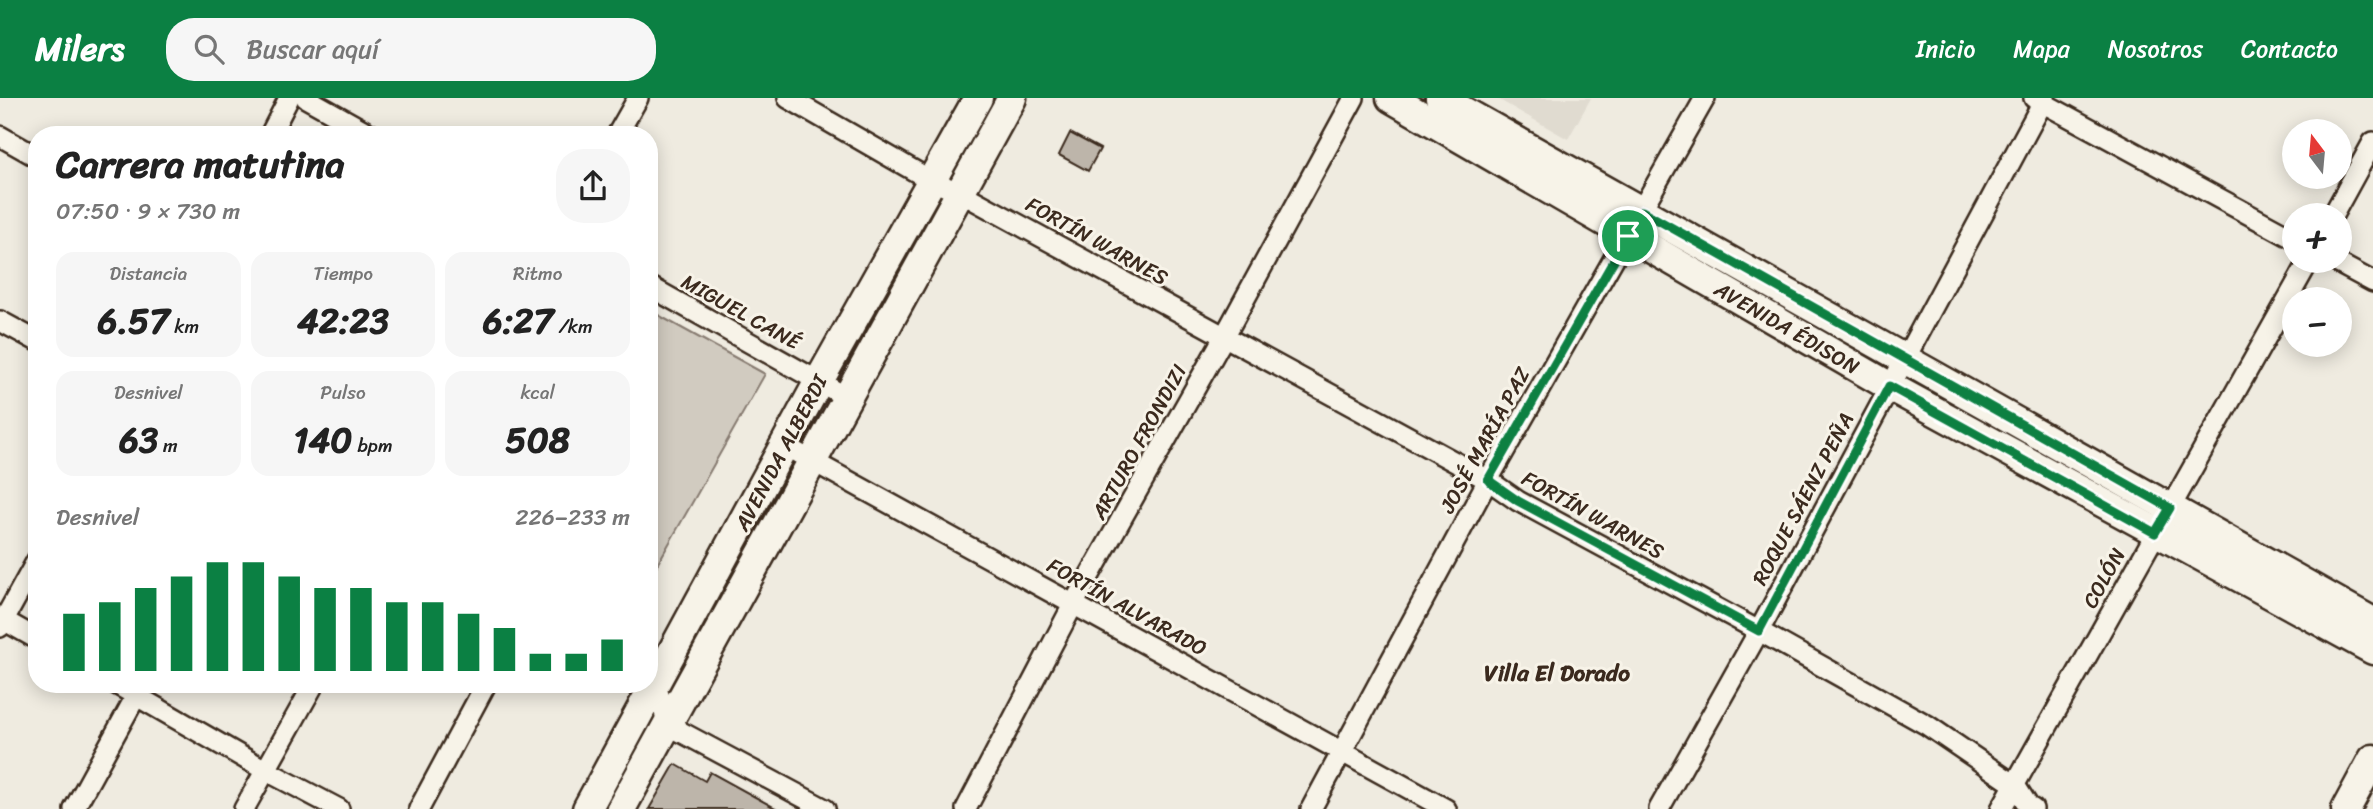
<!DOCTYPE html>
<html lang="es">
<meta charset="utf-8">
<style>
:root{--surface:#fff;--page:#f6f6f6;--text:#222;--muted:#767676;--accent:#0b8043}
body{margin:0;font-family:Sriracha,sans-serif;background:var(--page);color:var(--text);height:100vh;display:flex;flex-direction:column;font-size:26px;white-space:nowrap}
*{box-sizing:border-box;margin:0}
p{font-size:23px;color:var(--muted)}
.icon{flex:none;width:38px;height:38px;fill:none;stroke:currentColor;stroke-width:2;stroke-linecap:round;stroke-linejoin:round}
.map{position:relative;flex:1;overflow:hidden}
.side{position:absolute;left:28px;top:28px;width:630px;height:567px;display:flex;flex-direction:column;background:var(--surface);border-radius:28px;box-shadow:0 4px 18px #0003}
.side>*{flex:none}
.needle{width:46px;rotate:344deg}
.tools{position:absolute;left:2282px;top:21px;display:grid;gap:14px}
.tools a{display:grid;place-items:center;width:70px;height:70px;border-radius:50%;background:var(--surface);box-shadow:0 4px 18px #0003;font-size:35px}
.pin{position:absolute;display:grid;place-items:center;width:60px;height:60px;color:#fff;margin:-30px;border:4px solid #fff;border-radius:50%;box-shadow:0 2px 7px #0007}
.round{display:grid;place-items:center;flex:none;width:74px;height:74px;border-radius:28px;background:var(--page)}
.head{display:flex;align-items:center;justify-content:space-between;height:119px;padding:0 28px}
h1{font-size:38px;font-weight:800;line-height:52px}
.figures{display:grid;grid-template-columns:repeat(3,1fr);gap:10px;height:119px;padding:7px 28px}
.figures div{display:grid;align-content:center;border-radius:18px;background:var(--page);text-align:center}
.figures b{font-size:35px;font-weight:800}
.figures small{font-size:19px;font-weight:400}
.figures p{font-size:19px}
.chart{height:196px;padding:14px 28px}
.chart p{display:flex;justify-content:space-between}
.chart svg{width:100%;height:126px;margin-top:7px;stroke:var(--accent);stroke-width:6}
header{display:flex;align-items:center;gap:42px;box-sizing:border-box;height:98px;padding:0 35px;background:var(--accent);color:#fff}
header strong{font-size:33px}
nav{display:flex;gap:38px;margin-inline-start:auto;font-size:24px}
.search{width:490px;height:63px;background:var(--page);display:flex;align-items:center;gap:18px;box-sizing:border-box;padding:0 24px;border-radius:28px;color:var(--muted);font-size:26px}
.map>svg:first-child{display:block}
.built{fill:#e0dbd0}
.green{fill:#d1cbc0;stroke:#867a6f;stroke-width:2}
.building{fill:#bdb5aa;stroke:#3b2a1e;stroke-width:2}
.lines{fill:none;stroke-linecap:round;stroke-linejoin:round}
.minor-casing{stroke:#3b2a1e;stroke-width:24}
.secondary-casing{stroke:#3b2a1e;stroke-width:33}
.minor{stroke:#f7f3e8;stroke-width:19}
.secondary{stroke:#f7f3e8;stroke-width:28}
.route-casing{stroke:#fff;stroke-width:14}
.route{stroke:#0b8043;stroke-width:9}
.labels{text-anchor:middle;stroke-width:6;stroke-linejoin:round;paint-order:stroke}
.street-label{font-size:21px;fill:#3b2a1e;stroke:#f7f3e8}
.neighbourhood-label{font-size:23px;font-weight:bold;fill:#3b2a1e;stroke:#f7f3e8}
</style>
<header>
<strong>Milers</strong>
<div class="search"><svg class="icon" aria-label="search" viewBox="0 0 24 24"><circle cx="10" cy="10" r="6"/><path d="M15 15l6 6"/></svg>Buscar aquí</div>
<nav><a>Inicio</a><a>Mapa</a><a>Nosotros</a><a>Contacto</a></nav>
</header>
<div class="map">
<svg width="2373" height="711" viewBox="0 0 2373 711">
<rect width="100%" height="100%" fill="#efebe0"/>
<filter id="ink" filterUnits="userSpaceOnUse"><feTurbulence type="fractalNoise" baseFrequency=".0143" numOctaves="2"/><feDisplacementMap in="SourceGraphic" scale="14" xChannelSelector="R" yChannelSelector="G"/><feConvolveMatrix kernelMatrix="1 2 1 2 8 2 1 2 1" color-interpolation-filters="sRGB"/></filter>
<g filter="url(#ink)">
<!-- built -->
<polygon class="built" points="1496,0 1591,0 1568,41"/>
<!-- green -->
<g class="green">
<polygon points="929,107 939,113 850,269 840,264"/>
<polygon points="649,212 765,276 649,481"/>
<polygon points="784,374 794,379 689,572 678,565"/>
</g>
<!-- building -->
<g class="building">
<polygon points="1070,35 1100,51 1088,73 1059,57"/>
<polygon points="675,666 705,683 710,674 777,711 649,711"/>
</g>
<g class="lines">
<!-- minor casing -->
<g class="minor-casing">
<g id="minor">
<polyline points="306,0 372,37"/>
<polyline points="788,0 932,83 961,95 1488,382 1518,403 1759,533 1927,627 2015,687 2029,709 2033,711"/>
<polyline points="2034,0 2294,141"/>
<polyline points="270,37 289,0"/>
<polyline points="617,37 638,0"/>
<polyline points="0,38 37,59"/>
<polyline points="2333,117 2373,44"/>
<polyline points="2334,163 2373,184"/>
<polyline points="649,188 848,300"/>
<polyline points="0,223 37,243"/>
<polyline points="785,348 1446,711"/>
<polyline points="0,520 37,541"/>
<polyline points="0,529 37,462"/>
<polyline points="650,583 656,587 668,627 825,711"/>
<polyline points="116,586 265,672 339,711"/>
<polyline points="74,711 141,589"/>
<polyline points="244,711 314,586"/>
<polyline points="419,711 486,586"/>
<polyline points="966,711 1074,505 1224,239 1354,0"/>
<polyline points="1311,711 1488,382 1705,0"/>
<polyline points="1659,711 1759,533 2045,0"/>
<polyline points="2001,711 2309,163"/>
</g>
</g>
<!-- secondary casing -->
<g class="secondary-casing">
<g id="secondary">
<polyline points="1391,0 1889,288 2373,552"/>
<polyline points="1440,0 2373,524"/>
<polyline points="587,711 819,283 978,0"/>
<polyline points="621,711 1012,0"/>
<polyline points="2346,711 2373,661"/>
</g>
</g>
<!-- minor -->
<use href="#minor" class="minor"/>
<!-- secondary -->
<use href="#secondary" class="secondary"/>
</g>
</g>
<g class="lines" filter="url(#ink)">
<!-- route casing -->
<g class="route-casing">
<polygon id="route" points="1642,113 2170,410 2155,435 1889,288 1759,533 1518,403 1488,382"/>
</g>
<!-- route -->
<use href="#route" class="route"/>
</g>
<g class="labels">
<!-- street labels -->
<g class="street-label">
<text transform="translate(1097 143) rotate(29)" y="7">FORTÍN WARNES</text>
<text transform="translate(741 214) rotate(29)" y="7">MIGUEL CANÉ</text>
<text transform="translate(1787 230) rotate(30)" y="7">AVENIDA ÉDISON</text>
<text transform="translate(1485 342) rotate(-61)" y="7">JOSÉ MARÍA PAZ</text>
<text transform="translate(1139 344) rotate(-61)" y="7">ARTURO FRONDIZI</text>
<text transform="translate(781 355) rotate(-62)" y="7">AVENIDA ALBERDI</text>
<text transform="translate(1803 401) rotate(-62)" y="7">ROQUE SÁENZ PEÑA</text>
<text transform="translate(1593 417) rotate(29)" y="7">FORTÍN WARNES</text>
<text transform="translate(2104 480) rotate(-61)" y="7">COLÓN</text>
<text transform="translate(1127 509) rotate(29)" y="7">FORTÍN ALVARADO</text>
</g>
<!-- neighbourhood labels -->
<g class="neighbourhood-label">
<text x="1557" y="583">Villa El Dorado</text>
</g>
</g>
</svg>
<div class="tools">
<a><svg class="needle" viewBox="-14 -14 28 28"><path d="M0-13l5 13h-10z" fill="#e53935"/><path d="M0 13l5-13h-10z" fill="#767676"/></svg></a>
<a>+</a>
<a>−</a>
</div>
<div class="pin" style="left:1628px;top:138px;background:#1e9e55"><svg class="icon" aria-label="arrive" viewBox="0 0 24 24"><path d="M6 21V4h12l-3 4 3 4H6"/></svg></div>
<section class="side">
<div class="head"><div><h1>Carrera matutina</h1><p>07:50 · 9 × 730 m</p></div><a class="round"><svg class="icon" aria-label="share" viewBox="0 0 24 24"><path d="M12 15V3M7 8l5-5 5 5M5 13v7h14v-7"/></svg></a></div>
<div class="figures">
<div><p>Distancia</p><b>6.57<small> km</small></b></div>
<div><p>Tiempo</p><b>42:23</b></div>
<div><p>Ritmo</p><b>6:27<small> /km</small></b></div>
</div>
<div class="figures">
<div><p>Desnivel</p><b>63<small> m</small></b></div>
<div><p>Pulso</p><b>140<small> bpm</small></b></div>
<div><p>kcal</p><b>508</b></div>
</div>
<div class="chart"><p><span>Desnivel</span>226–233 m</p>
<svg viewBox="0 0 160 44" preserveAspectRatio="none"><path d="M5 44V24M15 44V20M25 44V15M35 44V11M45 44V6M55 44V6M65 44V11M75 44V15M85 44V15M95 44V20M105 44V20M115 44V24M125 44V29M135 44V38M145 44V38M155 44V33"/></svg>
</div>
</section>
</div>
